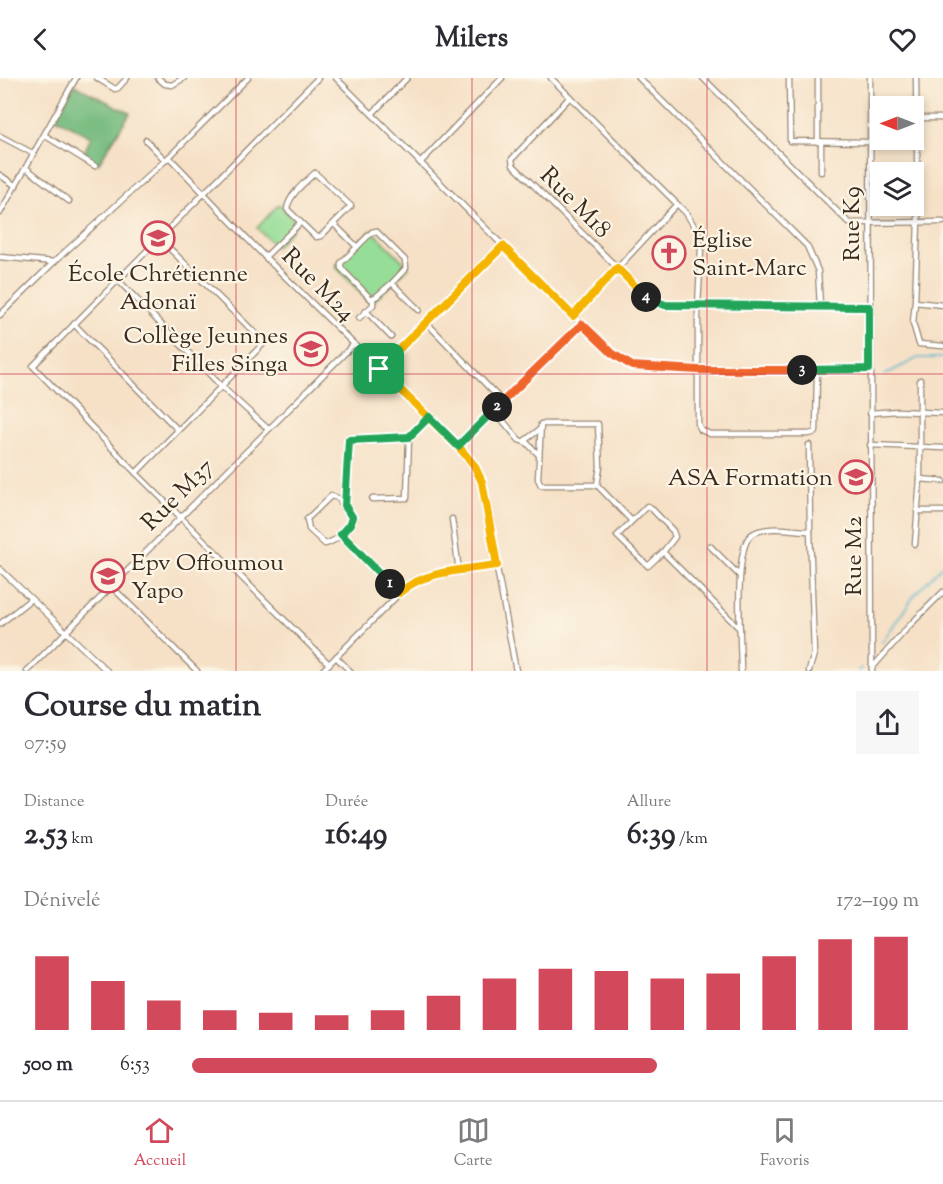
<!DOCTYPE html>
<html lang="fr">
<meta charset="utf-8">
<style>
:root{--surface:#fff;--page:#f7f7f7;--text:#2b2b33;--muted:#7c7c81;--line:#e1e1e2;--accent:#d1495b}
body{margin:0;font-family:"Sorts Mill Goudy",serif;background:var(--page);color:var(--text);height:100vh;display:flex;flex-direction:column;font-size:22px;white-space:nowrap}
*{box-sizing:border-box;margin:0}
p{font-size:20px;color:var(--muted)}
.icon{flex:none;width:33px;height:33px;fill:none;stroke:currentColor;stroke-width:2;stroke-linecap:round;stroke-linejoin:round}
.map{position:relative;height:593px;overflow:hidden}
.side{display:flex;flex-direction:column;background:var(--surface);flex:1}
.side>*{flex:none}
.needle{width:39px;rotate:270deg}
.fabs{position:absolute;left:870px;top:18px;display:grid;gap:12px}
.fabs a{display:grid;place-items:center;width:54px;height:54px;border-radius:0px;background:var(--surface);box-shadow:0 3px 9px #0003;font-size:30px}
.pin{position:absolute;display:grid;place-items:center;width:51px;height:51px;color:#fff;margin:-26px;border-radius:12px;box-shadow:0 3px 9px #0006}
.km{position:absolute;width:30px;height:30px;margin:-15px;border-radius:50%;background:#222;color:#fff;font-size:16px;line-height:30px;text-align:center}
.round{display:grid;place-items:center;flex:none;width:63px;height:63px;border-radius:0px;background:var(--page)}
.summary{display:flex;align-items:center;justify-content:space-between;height:102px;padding:0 24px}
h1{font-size:33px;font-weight:700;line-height:45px}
.metrics{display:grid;grid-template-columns:repeat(3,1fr);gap:9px;height:102px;padding:6px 24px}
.metrics div{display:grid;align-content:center}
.metrics b{font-size:30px;font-weight:700}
.metrics small{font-size:16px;font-weight:400}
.metrics p{font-size:16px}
.chart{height:168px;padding:12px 24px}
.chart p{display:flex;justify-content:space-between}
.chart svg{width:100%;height:108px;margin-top:6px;stroke:var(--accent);stroke-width:6}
ul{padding:0 24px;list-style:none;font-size:20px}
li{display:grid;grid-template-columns:96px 72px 1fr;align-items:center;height:45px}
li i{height:15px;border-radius:8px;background:var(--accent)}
header{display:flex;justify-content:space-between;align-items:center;height:78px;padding:0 24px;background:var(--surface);font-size:27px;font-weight:700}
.dock{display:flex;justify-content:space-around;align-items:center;height:84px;border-top:2px solid var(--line);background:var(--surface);font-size:16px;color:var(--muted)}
.dock a{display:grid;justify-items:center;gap:3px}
.dock .current{color:var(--accent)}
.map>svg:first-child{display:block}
.green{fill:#96dd97;stroke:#68845a;stroke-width:1.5}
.forest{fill:#78bc80;stroke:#5a734f;stroke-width:1.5}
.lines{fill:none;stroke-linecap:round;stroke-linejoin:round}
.stream{stroke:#4cb3cb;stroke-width:1.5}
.minor-casing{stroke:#988672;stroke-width:7}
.minor{stroke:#fff;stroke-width:4.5}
.split-1-casing{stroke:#fff;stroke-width:12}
.split-2-casing{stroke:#fff;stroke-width:12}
.split-3-casing{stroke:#fff;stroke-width:12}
.split-4-casing{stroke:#fff;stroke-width:12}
.split-5-casing{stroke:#fff;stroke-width:12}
.split-1{stroke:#f5b400;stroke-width:8}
.split-2{stroke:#22a559;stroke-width:8}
.split-3{stroke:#f0652b;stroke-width:8}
.split-4{stroke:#22a559;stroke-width:8}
.split-5{stroke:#f5b400;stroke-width:8}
.grid{fill:none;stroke:#d1495b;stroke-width:1.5;stroke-opacity:0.55}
.labels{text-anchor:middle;stroke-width:4.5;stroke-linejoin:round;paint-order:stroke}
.street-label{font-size:24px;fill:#3b2a1e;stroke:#fcf5e5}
.poi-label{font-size:24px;fill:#3b2a1e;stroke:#fcf5e5;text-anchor:start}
</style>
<header><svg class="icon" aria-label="back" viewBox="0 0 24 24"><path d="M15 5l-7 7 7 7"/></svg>Milers<svg class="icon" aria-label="heart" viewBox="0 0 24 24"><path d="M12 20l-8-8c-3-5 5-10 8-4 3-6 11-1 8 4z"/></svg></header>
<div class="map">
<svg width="943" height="593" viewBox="0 0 943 593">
<rect width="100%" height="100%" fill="#fcf5e5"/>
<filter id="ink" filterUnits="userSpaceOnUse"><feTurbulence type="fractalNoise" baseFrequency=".0167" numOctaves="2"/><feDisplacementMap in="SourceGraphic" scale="12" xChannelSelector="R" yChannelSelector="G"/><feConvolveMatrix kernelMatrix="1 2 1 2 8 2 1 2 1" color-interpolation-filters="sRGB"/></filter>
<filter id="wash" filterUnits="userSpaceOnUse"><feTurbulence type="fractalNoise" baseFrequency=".008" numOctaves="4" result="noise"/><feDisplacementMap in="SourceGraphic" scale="24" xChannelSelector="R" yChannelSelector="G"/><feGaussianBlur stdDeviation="1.35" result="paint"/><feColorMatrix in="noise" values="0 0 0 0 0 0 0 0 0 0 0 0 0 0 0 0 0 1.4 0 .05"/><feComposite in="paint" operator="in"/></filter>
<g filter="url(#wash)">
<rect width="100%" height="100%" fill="#f6e1c7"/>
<!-- green -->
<g class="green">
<polygon points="279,126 297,145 276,169 257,150"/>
<polygon points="372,152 409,189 371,226 335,188"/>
</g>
<!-- forest -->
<polygon class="forest" points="74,7 130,35 98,86 83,77 91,59 56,40"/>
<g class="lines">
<!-- stream -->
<g class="stream">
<polyline points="884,297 918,280 943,280"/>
<polyline points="882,564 916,515 943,487"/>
<polyline points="858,593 861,590"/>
</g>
</g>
</g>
<g filter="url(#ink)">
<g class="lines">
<!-- minor casing -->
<g class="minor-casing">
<g id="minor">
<polyline points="97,0 115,11 118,10 127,0"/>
<polyline points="158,0 165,6 172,7 184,0"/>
<polyline points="318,0 33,288 136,395 329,586"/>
<polyline points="336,0 573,238 612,275 632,288 698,292 869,291"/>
<polyline points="551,0 686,135 699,156 701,171 698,228 698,346 701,352 710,356 809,356 816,354 817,292"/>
<polyline points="639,0 807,168 818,193 820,227"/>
<polyline points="703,0 849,145 943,144"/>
<polyline points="789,0 790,63 870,64"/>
<polyline points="870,0 872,593"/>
<polyline points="916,0 918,144 915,224 943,227"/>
<polyline points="570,19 512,81 513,87 649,221 665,227 869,229"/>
<polyline points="372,36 407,0"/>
<polyline points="917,40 943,40"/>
<polyline points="44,57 95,88"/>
<polyline points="0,58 34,76"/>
<polyline points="146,62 165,82"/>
<polyline points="818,64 818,0"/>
<polyline points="821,64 821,94"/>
<polyline points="169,79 265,179 458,368 474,388 481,404 516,593"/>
<polyline points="420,85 502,0"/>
<polyline points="26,90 69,123"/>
<path d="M 315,95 L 351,128 L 321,158 L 316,159 L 287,131 C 289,117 305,104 315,95 Z"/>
<polyline points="0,97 16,108"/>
<polyline points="0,135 76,0"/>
<polyline points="334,146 357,169"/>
<polyline points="0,179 54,184"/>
<polyline points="265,179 300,145"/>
<polyline points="118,202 221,308 268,351"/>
<polyline points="392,205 377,218 371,221 341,190 341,185 372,154 376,153 405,182 406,190 392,205 419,232"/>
<polyline points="915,224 913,245 919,266 943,268"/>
<polyline points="366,233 391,259"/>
<polyline points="0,237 54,184 169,79 248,0"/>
<polyline points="573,238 677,126"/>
<polyline points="359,240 373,227 373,221"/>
<polyline points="426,244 503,324"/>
<polyline points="74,246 178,352"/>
<polyline points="379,291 503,168"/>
<polyline points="494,332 519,362 527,365 539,377"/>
<polyline points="870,335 898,333 943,335"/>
<polyline points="524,363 539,352"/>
<polyline points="870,367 943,370"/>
<polyline points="458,368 582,246"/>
<polyline points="136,395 263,266 261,261 159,160"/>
<polyline points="920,401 943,403"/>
<polyline points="597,407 600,389 598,346 541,346 538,401 541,407 597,407 631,442"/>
<path d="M 331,418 L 338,420 L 352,439 C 349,451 337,463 325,466 L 309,451 L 307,441 Z"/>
<polyline points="372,421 407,420 409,359"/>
<polyline points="345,428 349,362 409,359 429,339"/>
<polygon points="647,428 650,429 673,453 675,459 663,474 648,488 617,458"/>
<polyline points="917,433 943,433"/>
<polyline points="452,441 459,493"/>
<polyline points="341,456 399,515"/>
<polyline points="915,466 920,401 920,302"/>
<polyline points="710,468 740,498"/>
<polyline points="663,474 740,551"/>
<polyline points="0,491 107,593"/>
<polyline points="111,508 197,593"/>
<polyline points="0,546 31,521"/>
<polyline points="336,579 350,593"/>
<polyline points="872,590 909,548 943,514"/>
<polyline points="27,593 354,266"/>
<polyline points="322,593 408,507 426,499 497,487"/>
<path d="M 741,593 C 741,568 733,472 751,457 C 765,446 793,453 810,453"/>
<polyline points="809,593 814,576 810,453 809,367"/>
</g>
</g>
<!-- minor -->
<use href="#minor" class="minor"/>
</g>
</g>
<g class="lines" filter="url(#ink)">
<!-- split-1 casing -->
<g class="split-1-casing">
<path id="split-1" d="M 379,291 L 458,368 L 474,387 L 482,404 L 497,487 C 464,492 425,492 399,515 L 390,506"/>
</g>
<!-- split-2 casing -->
<g class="split-2-casing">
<polyline id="split-2" points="390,506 341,456 350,446 352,439 345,428 349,362 409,359 429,339 458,368 497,329"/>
</g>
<!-- split-3 casing -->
<g class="split-3-casing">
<polyline id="split-3" points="497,329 582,246 612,275 632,288 698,292 802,292"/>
</g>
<!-- split-4 casing -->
<g class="split-4-casing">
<polyline id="split-4" points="646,219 665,227 869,229 869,291 802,292"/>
</g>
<!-- split-5 casing -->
<g class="split-5-casing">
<polyline id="split-5" points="379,291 503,168 573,238 617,190 646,219"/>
</g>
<!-- split-1 -->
<use href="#split-1" class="split-1"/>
<!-- split-2 -->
<use href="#split-2" class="split-2"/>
<!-- split-3 -->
<use href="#split-3" class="split-3"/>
<!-- split-4 -->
<use href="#split-4" class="split-4"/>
<!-- split-5 -->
<use href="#split-5" class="split-5"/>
</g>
<!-- grid -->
<path class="grid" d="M 236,0 L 236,593M 472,0 L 472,593M 707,0 L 707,593M 0,296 L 943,296"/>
<!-- icons -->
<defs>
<g id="school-ring" transform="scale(1.725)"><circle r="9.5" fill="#fcf5e5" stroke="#d1495b" stroke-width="1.5"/><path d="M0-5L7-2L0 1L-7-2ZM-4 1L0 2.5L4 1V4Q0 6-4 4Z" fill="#d1495b"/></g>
<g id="church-ring" transform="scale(1.725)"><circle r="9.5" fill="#fcf5e5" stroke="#d1495b" stroke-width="1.5"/><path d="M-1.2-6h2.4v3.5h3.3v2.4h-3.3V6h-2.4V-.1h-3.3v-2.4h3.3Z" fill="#d1495b"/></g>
<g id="university-ring" transform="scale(1.725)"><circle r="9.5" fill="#fcf5e5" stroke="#d1495b" stroke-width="1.5"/><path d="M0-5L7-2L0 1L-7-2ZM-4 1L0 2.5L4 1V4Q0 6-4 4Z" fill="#d1495b"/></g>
</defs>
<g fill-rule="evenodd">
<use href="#school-ring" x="158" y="160"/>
<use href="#church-ring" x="669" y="175"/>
<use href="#school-ring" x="311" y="271"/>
<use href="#university-ring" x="856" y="399"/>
<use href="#school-ring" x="108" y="498"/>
</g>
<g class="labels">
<!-- street labels -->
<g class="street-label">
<text transform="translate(576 124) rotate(45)" y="8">Rue M18</text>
<text transform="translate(851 146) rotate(-90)" y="8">Rue K9</text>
<text transform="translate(319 206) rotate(45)" y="8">Rue M24</text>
<text transform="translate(177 416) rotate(-45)" y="8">Rue M37</text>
<text transform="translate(853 478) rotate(-90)" y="8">Rue M2</text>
</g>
<!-- poi labels -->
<g class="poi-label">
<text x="692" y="169">Église<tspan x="692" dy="28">Saint-Marc</tspan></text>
<text x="158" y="203" text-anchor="middle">École Chrétienne<tspan x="158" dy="28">Adonaï</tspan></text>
<text x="288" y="265" text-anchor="end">Collège Jeunnes<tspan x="288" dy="28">Filles Singa</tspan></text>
<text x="833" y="407" text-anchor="end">ASA Formation</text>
<text x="131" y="492">Epv Offoumou<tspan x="131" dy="28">Yapo</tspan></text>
</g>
</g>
</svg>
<div class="fabs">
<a><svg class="needle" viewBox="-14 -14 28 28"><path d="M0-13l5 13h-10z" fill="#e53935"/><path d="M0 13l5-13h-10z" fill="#7c7c81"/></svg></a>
<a><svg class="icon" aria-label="layers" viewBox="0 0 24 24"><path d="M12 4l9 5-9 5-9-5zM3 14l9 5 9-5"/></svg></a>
</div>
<div class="pin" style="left:379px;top:291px;background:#1e9e55"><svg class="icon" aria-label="arrive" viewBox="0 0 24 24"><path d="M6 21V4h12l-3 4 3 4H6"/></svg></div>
<b class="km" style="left:390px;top:506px">1</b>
<b class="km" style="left:497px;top:329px">2</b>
<b class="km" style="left:802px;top:292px">3</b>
<b class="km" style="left:646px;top:219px">4</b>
</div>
<section class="side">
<div class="summary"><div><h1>Course du matin</h1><p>07:59</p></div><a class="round"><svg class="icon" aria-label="share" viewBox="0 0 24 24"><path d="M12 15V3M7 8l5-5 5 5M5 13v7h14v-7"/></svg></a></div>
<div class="metrics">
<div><p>Distance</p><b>2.53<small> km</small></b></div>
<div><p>Durée</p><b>16:49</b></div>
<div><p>Allure</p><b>6:39<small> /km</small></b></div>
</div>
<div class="chart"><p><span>Dénivelé</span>172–199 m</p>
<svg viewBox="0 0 160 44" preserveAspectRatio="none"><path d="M5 44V14M15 44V24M25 44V32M35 44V36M45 44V37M55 44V38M65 44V36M75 44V30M85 44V23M95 44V19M105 44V20M115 44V23M125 44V21M135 44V14M145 44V7M155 44V6"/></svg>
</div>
<ul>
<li><b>500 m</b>6:53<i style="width:64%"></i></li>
</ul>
</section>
<nav class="dock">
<a class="current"><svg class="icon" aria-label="home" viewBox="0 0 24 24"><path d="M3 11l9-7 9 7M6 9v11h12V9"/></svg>Accueil</a>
<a><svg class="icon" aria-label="map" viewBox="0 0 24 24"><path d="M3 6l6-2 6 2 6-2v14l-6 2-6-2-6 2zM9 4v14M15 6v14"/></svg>Carte</a>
<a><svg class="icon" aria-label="saved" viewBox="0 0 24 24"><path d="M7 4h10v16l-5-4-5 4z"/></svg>Favoris</a>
</nav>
